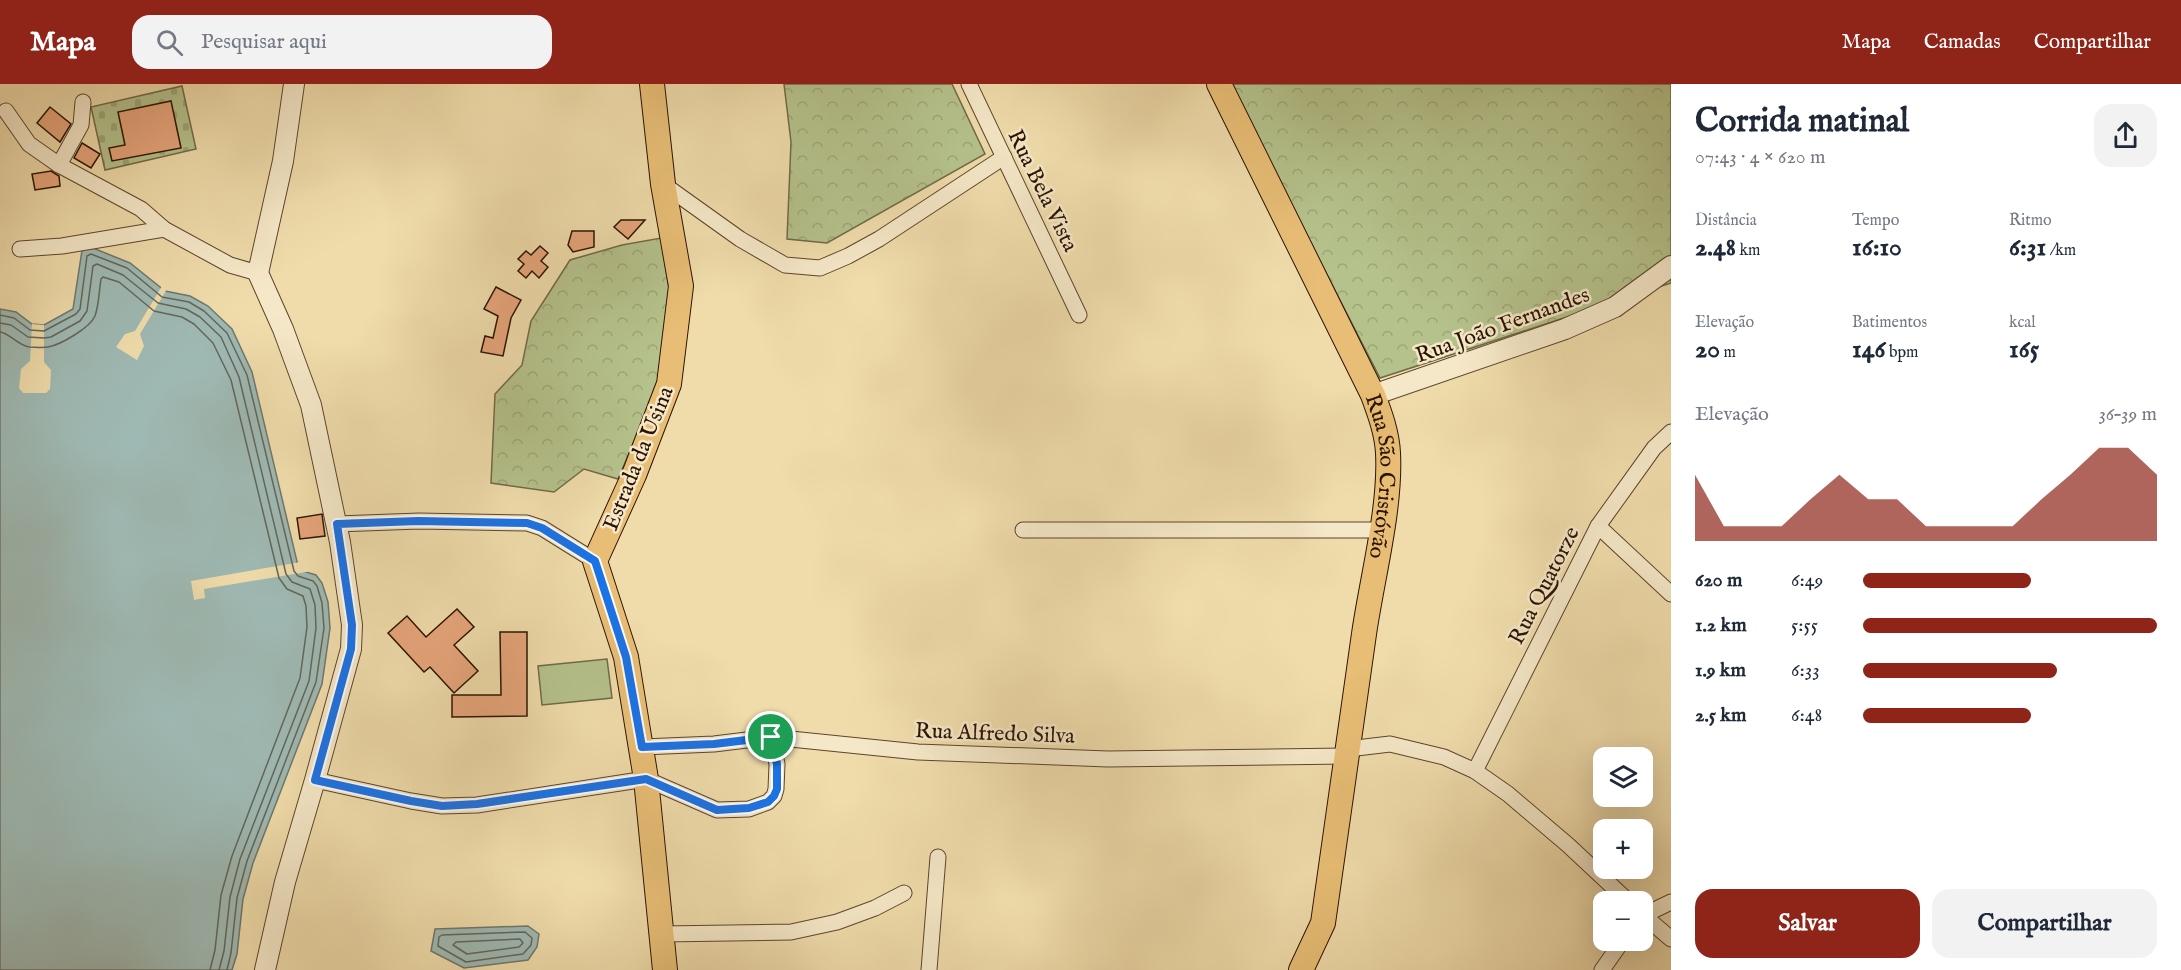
<!DOCTYPE html>
<html lang="pt">
<meta charset="utf-8">
<style>
:root{--surface:#fff;--page:#f2f2f3;--text:#1f2937;--muted:#747a83;--accent:#8f2418}
body{margin:0;font-family:"IM FELL English",serif;background:var(--page);color:var(--text);height:100vh;display:flex;flex-direction:column;font-size:22px;white-space:nowrap}
*{box-sizing:border-box;margin:0}
p{font-size:20px;color:var(--muted)}
.icon{flex:none;width:33px;height:33px;fill:none;stroke:currentColor;stroke-width:2;stroke-linecap:round;stroke-linejoin:round}
.map{position:relative;flex:1;overflow:hidden}
.panel{display:flex;flex-direction:column;background:var(--surface);width:510px}
.panel>*{flex:none}
.controls{position:absolute;left:1593px;top:663px;display:grid;gap:12px}
.controls a{display:grid;place-items:center;width:60px;height:60px;border-radius:12px;background:var(--surface);box-shadow:0 6px 24px #0002;font-size:30px}
.pin{position:absolute;display:grid;place-items:center;width:51px;height:51px;color:#fff;margin:-26px;border:3px solid #fff;border-radius:50%;box-shadow:0 2px 6px #0007}
.round{display:grid;place-items:center;flex:none;width:63px;height:63px;border-radius:18px;background:var(--page)}
.headline{display:flex;align-items:center;justify-content:space-between;height:102px;padding:0 24px}
h1{font-size:33px;font-weight:800;line-height:45px}
.figures{display:grid;grid-template-columns:repeat(3,1fr);gap:9px;height:102px;padding:6px 24px}
.figures div{display:grid;align-content:center}
.figures b{font-size:26px;font-weight:800}
.figures small{font-size:16px;font-weight:400}
.figures p{font-size:16px}
.chart{height:168px;padding:12px 24px}
.chart p{display:flex;justify-content:space-between}
.chart svg{width:100%;height:108px;margin-top:6px;fill:var(--accent);opacity:.7}
.action{display:flex;gap:12px;margin-top:auto;padding:12px 24px}
.action a{flex:1;height:69px;border-radius:18px;background:var(--accent);color:#fff;font-size:24px;font-weight:800;line-height:69px;text-align:center}
.action a+a{background:var(--page);color:var(--text)}
ul{padding:0 24px;list-style:none;font-size:20px}
li{display:grid;grid-template-columns:96px 72px 1fr;align-items:center;height:45px}
li i{height:15px;border-radius:8px;background:var(--accent)}
header{display:flex;align-items:center;gap:36px;box-sizing:border-box;height:84px;padding:0 30px;background:var(--accent);color:#fff}
header strong{font-size:28px}
nav{display:flex;gap:33px;margin-inline-start:auto;font-size:21px}
.search{width:420px;height:54px;background:var(--page);display:flex;align-items:center;gap:15px;box-sizing:border-box;padding:0 21px;border-radius:18px;color:var(--muted);font-size:22px}
main{display:flex;flex:1;min-height:0}
.map>svg:first-child{display:block}
.forest{fill:url(#forest-crowns);stroke:#706a47;stroke-width:1.5}
.cemetery{fill:url(#cemetery-stones);stroke:#706a47;stroke-width:1.5}
.garden{fill:#b5c28c;stroke:#706a47;stroke-width:1.5}
.water{fill:#9eb9b3;stroke:#70776c;stroke-width:1.5}
.pier{fill:#f0dcab}
.lines{fill:none;stroke-linecap:round;stroke-linejoin:round}
.shore{stroke:#64665a;stroke-width:1.5}
.building{fill:#e7a57b;stroke:#2a1302;stroke-width:1.5}
.minor-casing{stroke:#5c452c;stroke-width:17}
.tertiary-casing{stroke:#5c452c;stroke-width:22}
.primary-casing{stroke:#2a1302;stroke-width:26}
.minor{stroke:#f5e8c8;stroke-width:15}
.tertiary{stroke:#f5e8c8;stroke-width:20}
.primary{stroke:#e8be76;stroke-width:24}
.route-casing{stroke:#fff;stroke-width:12}
.route{stroke:#1a73e8;stroke-width:8}
.labels{text-anchor:middle;stroke-width:5;stroke-linejoin:round;paint-order:stroke}
.street-label{font-size:22px;fill:#2a1302;stroke:#f5e8c8}
</style>
<header>
<strong>Mapa</strong>
<div class="search"><svg class="icon" aria-label="search" viewBox="0 0 24 24"><circle cx="10" cy="10" r="6"/><path d="M15 15l6 6"/></svg>Pesquisar aqui</div>
<nav><a>Mapa</a><a>Camadas</a><a>Compartilhar</a></nav>
</header>
<main>
<div class="map">
<svg width="1671" height="886" viewBox="0 0 1671 886">
<defs>
<pattern id="forest-crowns" width="20" height="18" patternUnits="userSpaceOnUse" patternTransform="scale(1.5)"><rect width="20" height="18" fill="#b5c28c"/><path d="M2 6a3 3 0 1 1 6 0M12 15a3 3 0 1 1 6 0" fill="none" stroke="#9ca677"/></pattern>
<pattern id="cemetery-stones" width="16" height="16" patternUnits="userSpaceOnUse" patternTransform="scale(1.5)"><rect width="16" height="16" fill="#b5c28c"/><path d="M2 7V4a2 2 0 0 1 4 0v3zM10 15v-3a2 2 0 0 1 4 0v3z" fill="#9ca677"/></pattern>
</defs>
<rect width="100%" height="100%" fill="#f0dcab"/>
<filter id="stains"><feTurbulence type="fractalNoise" baseFrequency=".00333" numOctaves="4"/><feColorMatrix values="0 0 0 0 .2 0 0 0 0 .09 0 0 0 0 .02 0 0 0 .5 -.17"/></filter>
<radialGradient id="worn" r=".72"><stop offset=".6" stop-color="#630" stop-opacity="0"/><stop offset="1" stop-color="#630" stop-opacity=".3"/></radialGradient>
<!-- forest -->
<g class="forest">
<polygon points="784,0 952,0 985,70 827,159 787,155 791,58"/>
<polygon points="1229,0 1671,0 1671,199 1380,294"/>
<polygon points="661,154 669,204 658,302 618,395 584,385 554,408 491,399 495,310 522,281 531,237 570,176 622,161"/>
</g>
<!-- cemetery -->
<polygon class="cemetery" points="182,2 196,65 105,86 91,23"/>
<!-- garden -->
<polygon class="garden" points="607,575 612,614 542,621 538,582"/>
<!-- water -->
<g class="water">
<polygon points="83,160 130,179 165,207 190,212 208,222 232,245 252,288 299,486 316,491 322,499 328,518 330,544 322,600 253,779 243,815 237,870 232,886 0,886 0,225 16,228 32,240 44,241 73,225"/>
<polygon points="528,842 539,850 537,863 528,876 464,884 431,867 435,845"/>
</g>
<!-- pier -->
<g class="pier">
<polygon points="162,202 167,205 140,250 144,262 137,276 116,263 125,250 135,247"/>
<polygon points="32,240 44,241 44,278 51,286 50,305 46,309 23,309 19,304 21,285 30,277"/>
<polygon points="301,478 302,484 312,487 204,505 205,514 194,516 191,497"/>
</g>
<g class="lines">
<!-- shore -->
<g class="shore">
<polyline points="0,231 14,234 30,246 44,247 76,230 80,225 87,172 91,170 127,184 162,213 189,218 204,227 227,249 247,291 294,487 298,492 313,497 317,502 322,519 324,544 316,598 247,777 237,814 231,869 227,886"/>
<polyline points="0,239 11,241 28,253 44,254 51,253 80,237 87,227 93,182 97,180 123,191 158,219 186,225 200,233 221,253 239,293 286,490 292,498 310,505 315,521 316,544 309,597 240,775 230,813 224,867 219,886"/>
<path d="M 0,248 C 11,250 17,261 29,263 C 35,263 42,264 48,263 C 60,261 90,244 95,232 C 99,221 99,207 101,195 L 103,193 L 119,198 L 154,227 L 182,233 L 194,240 L 213,259 L 231,296 L 279,494 L 287,505 L 303,512 L 306,522 L 307,543 L 300,594 L 232,772 L 221,811 L 215,866 L 210,886"/>
<polygon points="525,848 532,854 531,861 523,870 466,878 438,862 439,853 442,851"/>
<polygon points="520,855 523,859 519,863 467,870 453,861 456,858"/>
</g>
</g>
<!-- building -->
<g class="building">
<polygon points="171,17 181,64 112,77 109,64 125,61 118,28"/>
<polygon points="50,23 71,40 60,58 37,39"/>
<polygon points="82,59 100,70 91,84 74,74"/>
<polygon points="51,87 59,92 60,102 35,106 32,90"/>
<polygon points="621,136 645,136 628,155 614,143"/>
<polygon points="572,147 594,147 594,163 573,168 568,161"/>
<polygon points="540,162 548,169 541,177 548,183 539,194 532,187 526,194 518,187 524,180 518,175 526,167 531,171"/>
<polygon points="496,203 521,216 511,234 503,272 481,268 485,252 493,254 498,232 484,225"/>
<polygon points="322,430 325,452 300,455 297,434"/>
<polygon points="457,525 474,543 454,561 478,587 454,609 430,583 424,588 388,549 407,532 426,553"/>
<polygon points="500,548 527,548 527,632 452,633 452,611 501,611"/>
</g>
<g class="lines">
<!-- minor casing -->
<g class="minor-casing">
<g id="minor">
<polyline points="969,0 1079,231"/>
<polyline points="6,27 29,60 59,81 141,125 164,145 230,181 258,189"/>
<polyline points="59,81 81,41 83,18"/>
<polyline points="663,100 740,155 785,181 820,184 848,172 879,155 1004,73"/>
<polyline points="20,165 62,162 164,145"/>
<polyline points="337,440 419,437 527,439 542,444 595,477"/>
<polyline points="1598,442 1671,510"/>
<polyline points="1023,446 1381,446"/>
<polyline points="642,663 714,660 771,653 918,668 1108,675 1347,672"/>
<polyline points="1348,665 1390,660 1444,673 1475,687 1508,710 1568,761 1629,818"/>
<polyline points="1475,687 1598,442 1654,364 1671,348"/>
<polyline points="315,696 411,717 442,722 477,721 646,695 717,726 749,725 768,718 774,712 776,705 777,680 771,653"/>
<polyline points="1642,830 1671,855"/>
<polyline points="1642,832 1671,818"/>
<polyline points="662,850 791,848 837,838 875,824 904,809"/>
<polyline points="929,886 938,773"/>
<polyline points="1602,886 1623,856"/>
</g>
</g>
<!-- tertiary casing -->
<g class="tertiary-casing">
<g id="tertiary">
<polyline points="1373,311 1565,245 1615,223 1671,182"/>
<polyline points="265,886 285,798 315,696 351,565 352,541 340,458 311,321 283,245 258,189 283,77 294,0"/>
</g>
</g>
<!-- primary casing -->
<g class="primary-casing">
<g id="primary">
<polyline points="652,0 663,100 681,202 669,300 634,391 595,477 626,573 646,695 665,886"/>
<path id="s1" d="M 1219,0 L 1373,311 C 1380,330 1387,349 1388,369 C 1391,424 1372,494 1364,550 C 1351,646 1336,742 1323,839 L 1301,886"/>
</g>
</g>
<!-- minor -->
<use href="#minor" class="minor"/>
<!-- tertiary -->
<use href="#tertiary" class="tertiary"/>
<!-- primary -->
<use href="#primary" class="primary"/>
</g>
<g class="lines">
<!-- route casing -->
<g class="route-casing">
<polygon id="route" points="418,437 527,439 542,444 595,477 626,573 642,663 714,660 771,653 777,680 777,705 774,712 768,718 749,724 717,726 646,695 477,720 442,722 411,717 315,696 351,565 352,541 337,440"/>
</g>
<!-- route -->
<use href="#route" class="route"/>
</g>
<g class="labels">
<!-- street labels -->
<g class="street-label">
<text transform="translate(1044 106) rotate(64)" y="8">Rua Bela Vista</text>
<text transform="translate(1502 240) rotate(-20)" y="8">Rua João Fernandes</text>
<text transform="translate(637 374) rotate(-68)" y="8">Estrada da Usina</text>
<text dy="8" stroke="none"><textPath href="#s1" startOffset="430">Rua São Cristóvão</textPath></text>
<text transform="translate(1543 501) rotate(-63)" y="8">Rua Quatorze</text>
<text transform="translate(995 648) rotate(2)" y="8">Rua Alfredo Silva</text>
</g>
</g>
<rect width="100%" height="100%" filter="url(#stains)"/>
<rect width="100%" height="100%" fill="url(#worn)"/>
</svg>
<div class="controls">
<a><svg class="icon" aria-label="layers" viewBox="0 0 24 24"><path d="M12 4l9 5-9 5-9-5zM3 14l9 5 9-5"/></svg></a>
<a>+</a>
<a>−</a>
</div>
<div class="pin" style="left:771px;top:653px;background:#1e9e55"><svg class="icon" aria-label="arrive" viewBox="0 0 24 24"><path d="M6 21V4h12l-3 4 3 4H6"/></svg></div>
</div>
<section class="panel">
<div class="headline"><div><h1>Corrida matinal</h1><p>07:43 · 4 × 620 m</p></div><a class="round"><svg class="icon" aria-label="share" viewBox="0 0 24 24"><path d="M12 15V3M7 8l5-5 5 5M5 13v7h14v-7"/></svg></a></div>
<div class="figures">
<div><p>Distância</p><b>2.48<small> km</small></b></div>
<div><p>Tempo</p><b>16:10</b></div>
<div><p>Ritmo</p><b>6:31<small> /km</small></b></div>
</div>
<div class="figures">
<div><p>Elevação</p><b>20<small> m</small></b></div>
<div><p>Batimentos</p><b>146<small> bpm</small></b></div>
<div><p>kcal</p><b>165</b></div>
</div>
<div class="chart"><p><span>Elevação</span>36–39 m</p>
<svg viewBox="0 0 160 44" preserveAspectRatio="none"><path d="M0 44V17L10 38L20 38L30 38L40 27L50 17L60 27L70 27L80 38L90 38L100 38L110 38L120 27L130 17L140 6L150 6L160 17V44z"/></svg>
</div>
<ul>
<li><b>620 m</b>6:49<i style="width:57%"></i></li>
<li><b>1.2 km</b>5:55<i style="width:100%"></i></li>
<li><b>1.9 km</b>6:33<i style="width:66%"></i></li>
<li><b>2.5 km</b>6:48<i style="width:57%"></i></li>
</ul>
<div class="action"><a>Salvar</a><a>Compartilhar</a></div>
</section>
</main>
